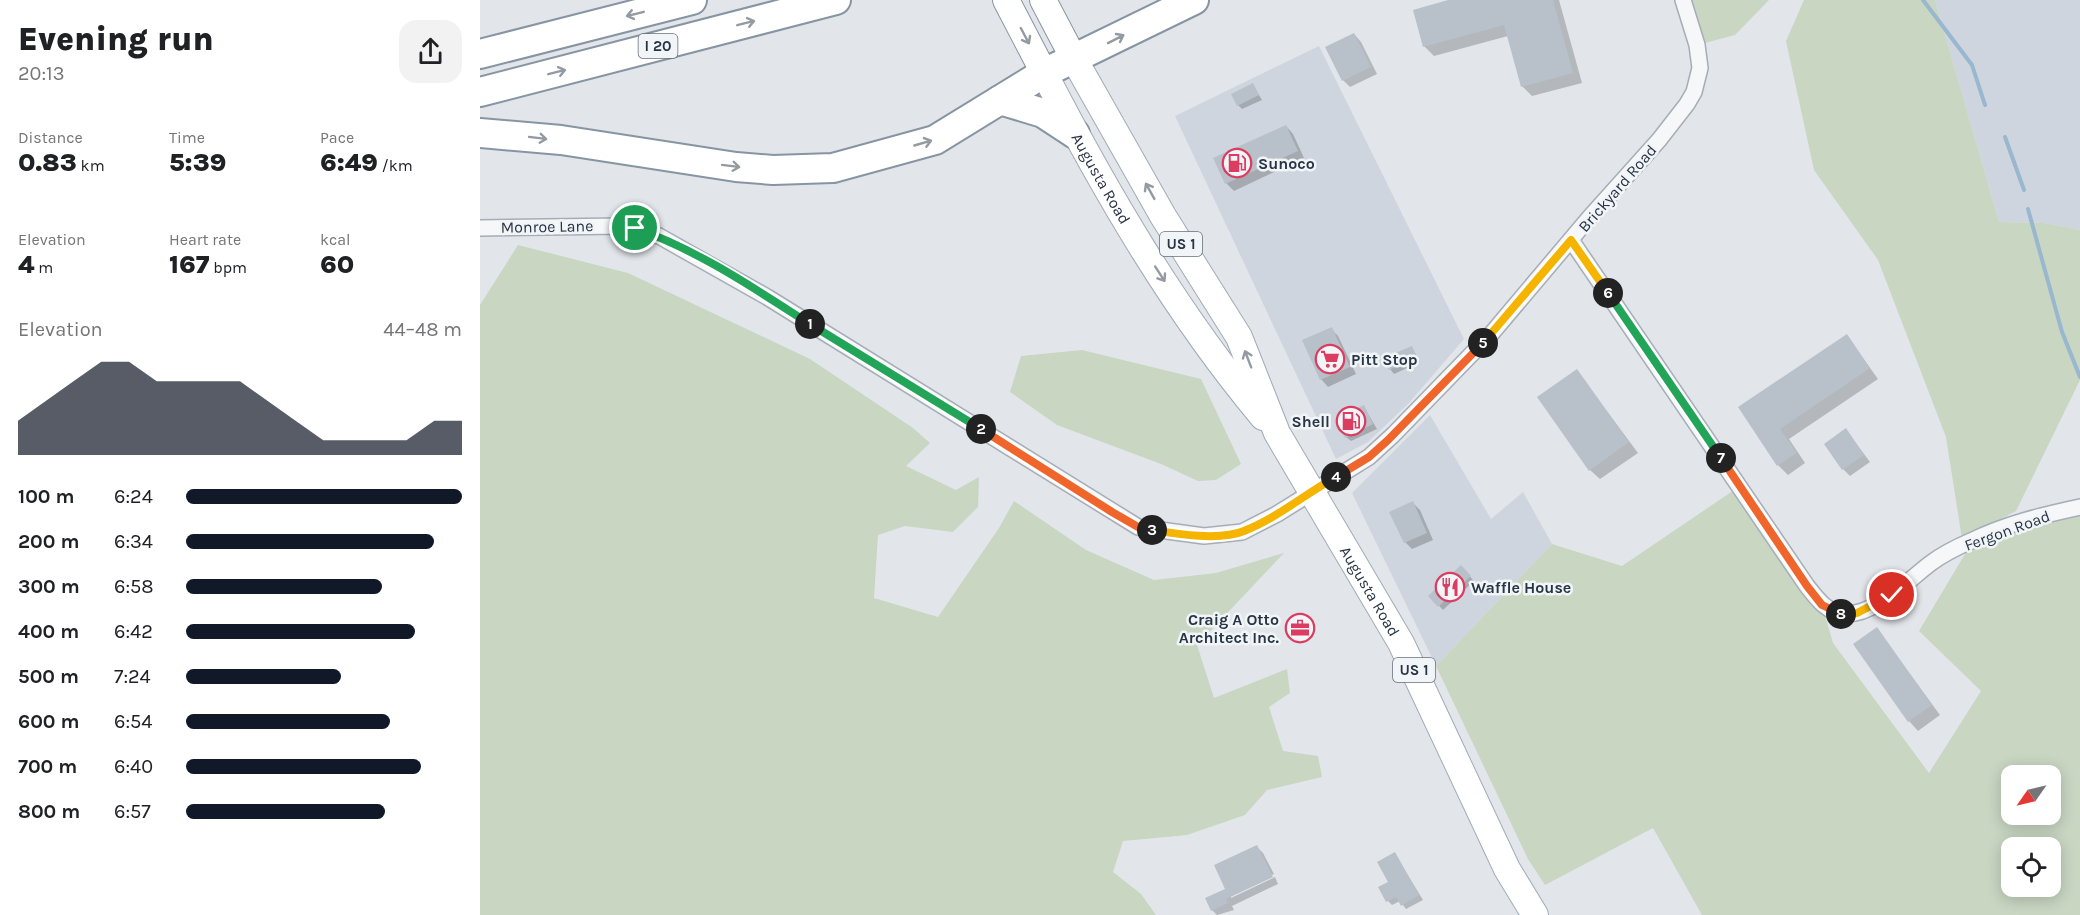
<!DOCTYPE html>
<meta charset="utf-8">
<style>
:root{--surface:#fff;--page:#f2f2f2;--text:#202124;--muted:#757577;--accent:#111827}
body{margin:0;font-family:Karla,sans-serif;background:var(--page);color:var(--text);height:100vh;display:flex;flex-direction:column;font-size:22px;white-space:nowrap}
*{box-sizing:border-box;margin:0}
p{font-size:20px;color:var(--muted)}
.icon{flex:none;width:33px;height:33px;fill:none;stroke:currentColor;stroke-width:2;stroke-linecap:round;stroke-linejoin:round}
.map{position:relative;flex:1;overflow:hidden}
.sheet{display:flex;flex-direction:column;background:var(--surface);width:480px}
.sheet>*{flex:none}
.needle{width:39px;rotate:236deg}
.tools{position:absolute;left:1521px;top:765px;display:grid;gap:12px}
.tools a{display:grid;place-items:center;width:60px;height:60px;border-radius:12px;background:var(--surface);box-shadow:0 3px 15px #0003;font-size:30px}
.pin{position:absolute;display:grid;place-items:center;width:51px;height:51px;color:#fff;margin:-26px;border:3px solid #fff;border-radius:50%;box-shadow:0 2px 6px #0007}
.km{position:absolute;width:30px;height:30px;margin:-15px;border-radius:50%;background:#222;color:#fff;font-size:16px;line-height:30px;text-align:center}
.round{display:grid;place-items:center;flex:none;width:63px;height:63px;border-radius:18px;background:var(--page)}
.head{display:flex;align-items:center;justify-content:space-between;height:102px;padding:0 18px}
h1{font-size:33px;font-weight:800;line-height:45px}
.metrics{display:grid;grid-template-columns:repeat(3,1fr);gap:9px;height:102px;padding:6px 18px}
.metrics div{display:grid;align-content:center}
.metrics b{font-size:26px;font-weight:800}
.metrics small{font-size:16px;font-weight:400}
.metrics p{font-size:16px}
.chart{height:168px;padding:12px 18px}
.chart p{display:flex;justify-content:space-between}
.chart svg{width:100%;height:108px;margin-top:6px;fill:var(--accent);opacity:.7}
ul{padding:0 18px;list-style:none;font-size:20px}
li{display:grid;grid-template-columns:96px 72px 1fr;align-items:center;height:45px}
li i{height:15px;border-radius:8px;background:var(--accent)}
main{display:flex;flex:1;min-height:0}
.map>svg:first-child{display:block}
.built{fill:#cfd5de}
.green{fill:#c8d6c2;fill-rule:evenodd}
.shadow{fill:#0003}
.lines{fill:none;stroke-linecap:round;stroke-linejoin:round}
.stream{stroke:#99b7ce;stroke-width:4}
.building{fill:#b8c0ca}
.minor-casing{stroke:#a6adb6;stroke-width:18}
.primary-casing{stroke:#a0abb8;stroke-width:28}
.trunk-casing{stroke:#8795a3;stroke-width:28}
.motorway-casing{stroke:#8795a3;stroke-width:32}
.minor{stroke:#f5f7f9;stroke-width:15}
.primary{stroke:#fff;stroke-width:26}
.trunk{stroke:#fff;stroke-width:26}
.motorway{stroke:#fff;stroke-width:28}
.oneway{stroke:#949aa2}
.split-1-casing{stroke:#fff;stroke-width:12}
.split-2-casing{stroke:#fff;stroke-width:12}
.split-3-casing{stroke:#fff;stroke-width:12}
.split-4-casing{stroke:#fff;stroke-width:12}
.split-5-casing{stroke:#fff;stroke-width:12}
.split-6-casing{stroke:#fff;stroke-width:12}
.split-7-casing{stroke:#fff;stroke-width:12}
.split-8-casing{stroke:#fff;stroke-width:12}
.split-9-casing{stroke:#fff;stroke-width:12}
.split-1{stroke:#22a559;stroke-width:8}
.split-2{stroke:#22a559;stroke-width:8}
.split-3{stroke:#f0652b;stroke-width:8}
.split-4{stroke:#f5b400;stroke-width:8}
.split-5{stroke:#f0652b;stroke-width:8}
.split-6{stroke:#f5b400;stroke-width:8}
.split-7{stroke:#22a559;stroke-width:8}
.split-8{stroke:#f0652b;stroke-width:8}
.split-9{stroke:#f5b400;stroke-width:8}
.labels{text-anchor:middle;stroke-width:5;stroke-linejoin:round;paint-order:stroke}
.shield{fill:#f2f5f8;stroke:#656f7b;stroke-width:1.5}
.shield-label{font-size:15px;font-weight:bold;fill:#283545}
.poi-label{font-size:16px;font-weight:bold;fill:#283545;stroke:#f2f5f8;text-anchor:start}
.street-label{font-size:16px;fill:#283545;stroke:#f2f5f8}
</style>
<main>
<section class="sheet">
<div class="head"><div><h1>Evening run</h1><p>20:13</p></div><a class="round"><svg class="icon" aria-label="share" viewBox="0 0 24 24"><path d="M12 15V3M7 8l5-5 5 5M5 13v7h14v-7"/></svg></a></div>
<div class="metrics">
<div><p>Distance</p><b>0.83<small> km</small></b></div>
<div><p>Time</p><b>5:39</b></div>
<div><p>Pace</p><b>6:49<small> /km</small></b></div>
</div>
<div class="metrics">
<div><p>Elevation</p><b>4<small> m</small></b></div>
<div><p>Heart rate</p><b>167<small> bpm</small></b></div>
<div><p>kcal</p><b>60</b></div>
</div>
<div class="chart"><p><span>Elevation</span>44–48 m</p>
<svg viewBox="0 0 160 44" preserveAspectRatio="none"><path d="M0 44V30L10 22L20 14L30 6L40 6L50 14L60 14L70 14L80 14L90 22L100 30L110 38L120 38L130 38L140 38L150 30L160 30V44z"/></svg>
</div>
<ul>
<li><b>100 m</b>6:24<i style="width:100%"></i></li>
<li><b>200 m</b>6:34<i style="width:90%"></i></li>
<li><b>300 m</b>6:58<i style="width:71%"></i></li>
<li><b>400 m</b>6:42<i style="width:83%"></i></li>
<li><b>500 m</b>7:24<i style="width:56%"></i></li>
<li><b>600 m</b>6:54<i style="width:74%"></i></li>
<li><b>700 m</b>6:40<i style="width:85%"></i></li>
<li><b>800 m</b>6:57<i style="width:72%"></i></li>
</ul>
</section>
<div class="map">
<svg width="1600" height="915" viewBox="0 0 1600 915">
<rect width="100%" height="100%" fill="#e2e6eb"/>
<!-- built -->
<g class="built">
<polygon points="1455,0 1600,0 1600,230 1564,223 1519,222"/>
<polygon points="839,46 984,339 929,403 888,442 856,459 695,116"/>
<polygon points="950,415 1011,519 1043,492 1072,544 956,666 872,493"/>
</g>
<!-- green -->
<g class="green">
<polygon points="1203,0 1289,0 1255,35 1217,45"/>
<polygon points="1324,0 1455,0 1519,222 1564,223 1600,230 1600,380 1536,511 1482,539 1466,437 1398,260 1334,170 1306,41"/>
<polygon points="38,245 148,273 330,359 433,428 450,443 426,466 476,490 499,477 498,507 473,532 425,526 398,535 394,598 458,617 519,528 534,501 606,550 674,580 736,573 804,553 717,645 734,698 807,669 810,693 789,707 803,751 838,756 842,777 787,790 765,815 707,835 643,841 633,872 661,894 676,915 0,915 0,305"/>
<polygon points="602,350 721,379 761,464 736,480 718,481 681,464 577,425 530,392 541,356"/>
<path d="M 1260,486 L 1342,605 L 1353,643 L 1449,773 L 1501,691 L 1439,631 L 1494,539 L 1600,507 L 1600,915 L 1222,915 L 1173,828 L 1065,885 L 1048,859 L 956,666 L 1072,544 L 1142,566 ZM 1532,776 L 1570,776 L 1570,814 L 1532,814 ZM 1532,848 L 1570,848 L 1570,886 L 1532,886 Z"/>
</g>
<!-- shadow -->
<g class="shadow">
<polygon points="974,0 1079,0 1102,83 1052,96 1043,87 1028,36 954,56 944,46"/>
<polygon points="874,34 881,42 897,74 870,87 863,80"/>
<polygon points="773,85 782,100 762,109 758,105"/>
<polygon points="806,126 813,134 824,158 754,191 747,184 735,159"/>
<polygon points="851,329 858,336 876,374 848,387 841,379"/>
<polygon points="1367,336 1398,379 1309,439 1325,463 1308,475 1298,465 1260,408"/>
<polygon points="931,347 940,362 914,374 910,369"/>
<polygon points="1097,371 1158,453 1120,479 1110,470"/>
<polygon points="884,407 897,429 871,441 866,437"/>
<polygon points="1366,430 1390,462 1370,476 1363,469"/>
<polygon points="933,503 940,510 953,540 932,549 925,542"/>
<polygon points="981,567 994,581 963,610 950,596"/>
<polygon points="1397,629 1460,715 1438,731 1429,721"/>
<polygon points="776,846 783,853 794,874 751,895 751,898 795,877 798,884 752,906 754,910 737,915 732,910"/>
<polygon points="915,854 943,900 926,909 920,901 912,905 908,901"/>
</g>
<g class="lines">
<!-- stream -->
<g class="stream">
<polyline points="1443,0 1492,65 1505,105"/>
<polyline points="1525,137 1544,190"/>
<polyline points="1548,209 1582,332 1600,377"/>
</g>
</g>
<!-- building -->
<g class="building">
<polygon points="968,0 1073,0 1093,73 1041,87 1024,25 943,47 933,10"/>
<polygon points="874,33 891,67 862,81 845,47"/>
<polygon points="773,83 779,95 757,106 751,94"/>
<polygon points="806,125 818,151 745,184 733,158"/>
<polygon points="852,327 870,367 840,380 822,340"/>
<polygon points="1367,334 1390,368 1300,429 1317,453 1297,466 1258,407"/>
<polygon points="932,346 937,357 909,370 903,358"/>
<polygon points="1097,369 1149,442 1109,471 1057,397"/>
<polygon points="884,405 893,424 865,438 856,419"/>
<polygon points="1366,428 1384,455 1362,470 1344,444"/>
<polygon points="933,501 947,533 924,543 909,512"/>
<polygon points="981,565 991,576 958,607 948,596"/>
<polygon points="1397,627 1452,705 1428,722 1373,644"/>
<polygon points="777,845 793,877 746,899 748,903 731,911 725,898 745,889 734,865"/>
<polygon points="915,852 939,895 921,906 916,897 906,902 898,887 908,882 897,862"/>
</g>
<g class="lines">
<!-- minor casing -->
<g class="minor-casing">
<g id="minor">
<polyline points="0,228 143,226 179,236 287,297 658,527 724,536 762,532 797,514 889,457 913,435 1012,333 1109,218 1179,140 1207,104 1214,92 1220,68 1217,45 1203,0"/>
<path d="M 1091,240 L 1327,586 C 1337,599 1348,614 1366,614 C 1397,614 1428,580 1451,563 C 1463,554 1477,547 1491,541 C 1525,524 1563,515 1600,507"/>
</g>
</g>
<!-- primary casing -->
<g class="primary-casing">
<g id="primary">
<path id="s1" d="M 594,59 L 683,216 L 759,337 L 797,433 L 921,643 L 1027,869 L 1055,915"/>
<path id="s2" d="M 564,73 C 626,193 696,313 783,417"/>
</g>
</g>
<!-- trunk casing -->
<g class="trunk-casing">
<g id="trunk">
<polyline points="526,0 564,73"/>
<polyline points="563,0 594,59"/>
</g>
</g>
<!-- motorway casing -->
<g class="motorway-casing">
<g id="motorway">
<polyline points="0,54 212,0"/>
<polyline points="0,92 356,0"/>
<polyline points="520,100 563,113 595,134"/>
<polyline points="0,133 81,140 256,167 293,170 353,168 455,140 564,73 714,0"/>
</g>
</g>
<!-- minor -->
<use href="#minor" class="minor"/>
<!-- primary -->
<use href="#primary" class="primary"/>
<!-- trunk -->
<use href="#trunk" class="trunk"/>
<!-- motorway -->
<use href="#motorway" class="motorway"/>
</g>
<!-- one-way arrows -->
<defs><path id="oneway-shaft" d="M-6 0H5M1.5-3L5.5 0L1.5 3" fill="none" stroke-width="1.6" stroke-linecap="round" stroke-linejoin="round" transform="scale(1.5)"/></defs>
<g class="oneway">
<use href="#oneway-shaft" transform="translate(155 14) rotate(166)"/>
<use href="#oneway-shaft" transform="translate(266 23) rotate(-14)"/>
<use href="#oneway-shaft" transform="translate(545 36) rotate(62)"/>
<use href="#oneway-shaft" transform="translate(636 39) rotate(-27)"/>
<use href="#oneway-shaft" transform="translate(77 72) rotate(-14)"/>
<use href="#oneway-shaft" transform="translate(58 138) rotate(7)"/>
<use href="#oneway-shaft" transform="translate(443 143) rotate(-16)"/>
<use href="#oneway-shaft" transform="translate(251 166) rotate(7)"/>
<use href="#oneway-shaft" transform="translate(670 191) rotate(-119)"/>
<use href="#oneway-shaft" transform="translate(680 274) rotate(57)"/>
<use href="#oneway-shaft" transform="translate(768 359) rotate(-111)"/>
</g>
<g class="lines">
<!-- split-1 casing -->
<g class="split-1-casing">
<path id="split-1" d="M 155,228 C 218,250 275,289 330,324"/>
</g>
<!-- split-2 casing -->
<g class="split-2-casing">
<polyline id="split-2" points="330,324 501,429"/>
</g>
<!-- split-3 casing -->
<g class="split-3-casing">
<polyline id="split-3" points="501,429 632,512 658,527 672,530"/>
</g>
<!-- split-4 casing -->
<g class="split-4-casing">
<path id="split-4" d="M 672,530 C 697,534 740,541 764,531 C 797,518 825,494 856,477"/>
</g>
<!-- split-5 casing -->
<g class="split-5-casing">
<polyline id="split-5" points="856,477 889,457 907,441 1003,343"/>
</g>
<!-- split-6 casing -->
<g class="split-6-casing">
<polyline id="split-6" points="1003,343 1091,240 1128,293"/>
</g>
<!-- split-7 casing -->
<g class="split-7-casing">
<polyline id="split-7" points="1128,293 1241,458"/>
</g>
<!-- split-8 casing -->
<g class="split-8-casing">
<polyline id="split-8" points="1241,458 1327,586 1342,605 1361,614"/>
</g>
<!-- split-9 casing -->
<g class="split-9-casing">
<polyline id="split-9" points="1361,614 1377,613 1412,595"/>
</g>
<!-- split-1 -->
<use href="#split-1" class="split-1"/>
<!-- split-2 -->
<use href="#split-2" class="split-2"/>
<!-- split-3 -->
<use href="#split-3" class="split-3"/>
<!-- split-4 -->
<use href="#split-4" class="split-4"/>
<!-- split-5 -->
<use href="#split-5" class="split-5"/>
<!-- split-6 -->
<use href="#split-6" class="split-6"/>
<!-- split-7 -->
<use href="#split-7" class="split-7"/>
<!-- split-8 -->
<use href="#split-8" class="split-8"/>
<!-- split-9 -->
<use href="#split-9" class="split-9"/>
</g>
<!-- icons -->
<defs>
<g id="fuel-ring" transform="scale(1.5)"><circle r="9.5" fill="#f2f5f8" stroke="#db3c60" stroke-width="1.5"/><path d="M-5.5-6h7V0h2V4h1.3V-2.5L3-4.5l.8-.8L6-3V5H2.5V1h-1V6h-7ZM-4.2-4.7v3.2H.2V-4.7Z" fill="#db3c60"/></g>
<g id="supermarket-ring" transform="scale(1.5)"><circle r="9.5" fill="#f2f5f8" stroke="#db3c60" stroke-width="1.5"/><path d="M-6-5.5h2.5l.6 2H6L4.5 2H-2.5L-4.4-4H-6ZM-1.5 3.2a1.3 1.3 0 1 0 .1 0ZM3 3.2a1.3 1.3 0 1 0 .1 0Z" fill="#db3c60"/></g>
<g id="restaurant-ring" transform="scale(1.5)"><circle r="9.5" fill="#f2f5f8" stroke="#db3c60" stroke-width="1.5"/><path d="M-5-6h1v4h1v-4h1v4h1v-4h1v5L-1.5 .5V6h-2V.5L-5-1ZM5-6V6H3V1.5H1.5Q1.5-4 5-6Z" fill="#db3c60"/></g>
<g id="office-ring" transform="scale(1.5)"><circle r="9.5" fill="#f2f5f8" stroke="#db3c60" stroke-width="1.5"/><path d="M-6-3h4V-5.5h4V-3h4V5H-6ZM-1-4.5V-3h2v-1.5ZM-6 0V1H6V0Z" fill="#db3c60"/></g>
</defs>
<g fill-rule="evenodd">
<use href="#fuel-ring" x="757" y="163"/>
<use href="#supermarket-ring" x="850" y="359"/>
<use href="#fuel-ring" x="871" y="421"/>
<use href="#restaurant-ring" x="970" y="587"/>
<use href="#office-ring" x="820" y="628"/>
</g>
<g class="labels">
<!-- shield labels -->
<g class="shield">
<rect x="158.5" y="34" width="39" height="24" rx="4.5"/>
<rect x="680" y="232" width="42" height="24" rx="4.5"/>
<rect x="913" y="658" width="42" height="24" rx="4.5"/>
</g>
<g class="shield-label">
<text x="178" y="51">I 20</text>
<text x="701" y="249">US 1</text>
<text x="934" y="675">US 1</text>
</g>
<!-- poi labels -->
<g class="poi-label">
<text x="778" y="169">Sunoco</text>
<text x="871" y="365">Pitt Stop</text>
<text x="850" y="427" text-anchor="end">Shell</text>
<text x="991" y="593">Waffle House</text>
<text x="799" y="625" text-anchor="end">Craig A Otto<tspan x="799" dy="18">Architect Inc.</tspan></text>
</g>
<!-- street labels -->
<g class="street-label">
<text dy="6" stroke="none"><textPath href="#s2" startOffset="120">Augusta Road</textPath></text>
<text transform="translate(1137 188) rotate(-49)" y="6">Brickyard Road</text>
<text transform="translate(67 226) rotate(-1)" y="6">Monroe Lane</text>
<text transform="translate(1527 530) rotate(-20)" y="6">Fergon Road</text>
<text dy="6" stroke="none"><textPath href="#s1" startOffset="610">Augusta Road</textPath></text>
</g>
</g>
</svg>
<div class="tools">
<a><svg class="needle" viewBox="-14 -14 28 28"><path d="M0-13l5 13h-10z" fill="#e53935"/><path d="M0 13l5-13h-10z" fill="#757577"/></svg></a>
<a><svg class="icon" aria-label="locate" viewBox="0 0 24 24"><circle cx="12" cy="12" r="6"/><path d="M12 2v4M12 18v4M2 12h4M18 12h4"/></svg></a>
</div>
<div class="pin" style="left:155px;top:228px;background:#1e9e55"><svg class="icon" aria-label="arrive" viewBox="0 0 24 24"><path d="M6 21V4h12l-3 4 3 4H6"/></svg></div>
<div class="pin" style="left:1412px;top:595px;background:#d93025"><svg class="icon" aria-label="check" viewBox="0 0 24 24"><path d="M5 12l5 5 9-10"/></svg></div>
<b class="km" style="left:330px;top:324px">1</b>
<b class="km" style="left:501px;top:429px">2</b>
<b class="km" style="left:672px;top:530px">3</b>
<b class="km" style="left:856px;top:477px">4</b>
<b class="km" style="left:1003px;top:343px">5</b>
<b class="km" style="left:1128px;top:293px">6</b>
<b class="km" style="left:1241px;top:458px">7</b>
<b class="km" style="left:1361px;top:614px">8</b>
</div>
</main>
